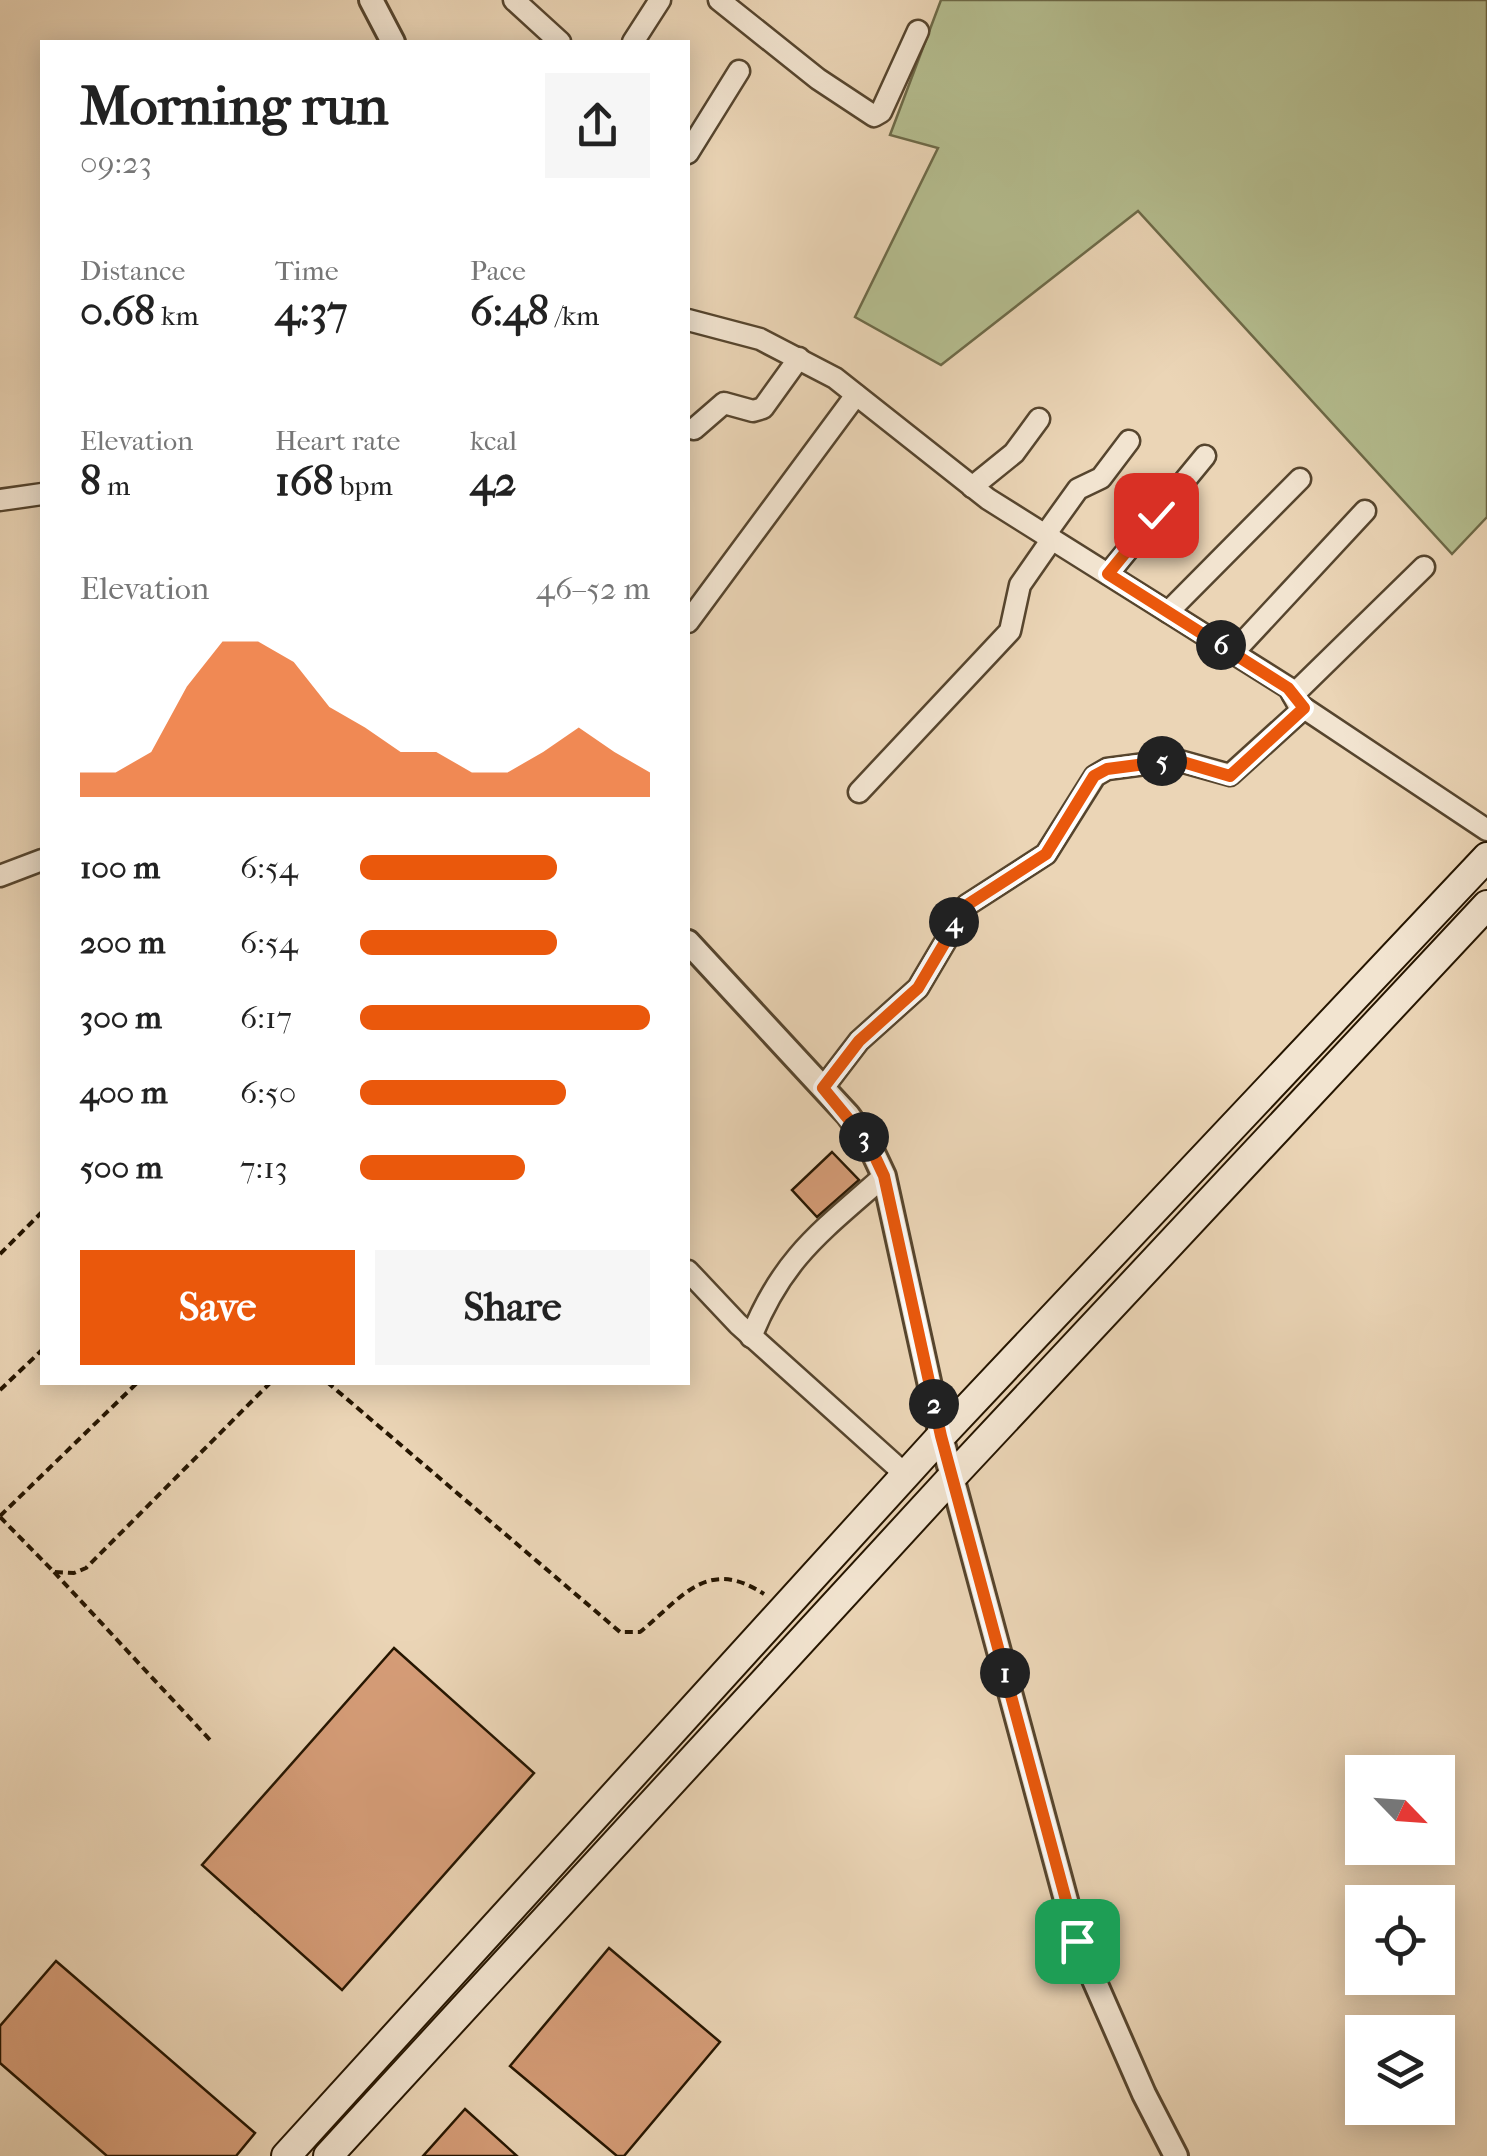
<!DOCTYPE html>
<meta charset="utf-8">
<style>
:root{--surface:#fff;--page:#f6f6f6;--text:#222;--muted:#767676;--accent:#ea580c}
body{margin:0;font-family:"IM FELL French Canon",serif;background:var(--page);color:var(--text);height:100vh;display:flex;flex-direction:column;font-size:38px;white-space:nowrap}
*{box-sizing:border-box;margin:0}
p{font-size:32px;color:var(--muted)}
.icon{flex:none;width:55px;height:55px;fill:none;stroke:currentColor;stroke-width:2;stroke-linecap:round;stroke-linejoin:round}
.map{position:relative;flex:1;overflow:hidden}
.panel{position:absolute;left:40px;top:40px;width:650px;height:1345px;display:flex;flex-direction:column;background:var(--surface);border-radius:0px;box-shadow:0 5px 25px #0003}
.panel>*{flex:none}
.needle{width:65px;rotate:115deg}
.fabs{position:absolute;left:1345px;top:1755px;display:grid;gap:20px}
.fabs a{display:grid;place-items:center;width:110px;height:110px;border-radius:0px;background:var(--surface);box-shadow:0 5px 25px #0003;font-size:50px}
.pin{position:absolute;display:grid;place-items:center;width:85px;height:85px;color:#fff;margin:-42px;border-radius:20px;box-shadow:0 5px 15px #0006}
.km{position:absolute;width:50px;height:50px;margin:-25px;border-radius:50%;background:#222;color:#fff;font-size:28px;line-height:50px;text-align:center}
.round{display:grid;place-items:center;flex:none;width:105px;height:105px;border-radius:0px;background:var(--page)}
.head{display:flex;align-items:center;justify-content:space-between;height:170px;padding:0 40px}
h1{font-size:55px;font-weight:800;line-height:75px}
.figures{display:grid;grid-template-columns:repeat(3,1fr);gap:15px;height:170px;padding:10px 40px}
.figures div{display:grid;align-content:center}
.figures b{font-size:42px;font-weight:800}
.figures small{font-size:28px;font-weight:400}
.figures p{font-size:28px}
.chart{height:280px;padding:20px 40px}
.chart p{display:flex;justify-content:space-between}
.chart svg{width:100%;height:180px;margin-top:10px;fill:var(--accent);opacity:.7}
.primary-button{display:flex;gap:20px;margin-top:auto;padding:20px 40px}
.primary-button a{flex:1;height:115px;border-radius:0px;background:var(--accent);color:#fff;font-size:40px;font-weight:800;line-height:115px;text-align:center}
.primary-button a+a{background:var(--page);color:var(--text)}
ul{padding:0 40px;list-style:none;font-size:32px}
li{display:grid;grid-template-columns:160px 120px 1fr;align-items:center;height:75px}
li i{height:25px;border-radius:12px;background:var(--accent)}
.map>svg:first-child{display:block}
.green{fill:#b5be90;stroke:#6d6a48;stroke-width:2.5}
.building{fill:#d69d78;stroke:#251500;stroke-width:2.5}
.lines{fill:none;stroke-linecap:round;stroke-linejoin:round}
.minor-casing{stroke:#56452e;stroke-width:25}
.tertiary-casing{stroke:#56452e;stroke-width:28}
.secondary-casing{stroke:#251500;stroke-width:32}
.path{stroke:#251500;stroke-width:4;stroke-dasharray:8 5;stroke-linecap:butt}
.minor{stroke:#f2e4d0;stroke-width:20}
.tertiary{stroke:#f2e4d0;stroke-width:22}
.secondary{stroke:#f2e4d0;stroke-width:28}
.route-casing{stroke:#fff;stroke-width:20}
.route{stroke:#ea580c;stroke-width:12}
</style>
<div class="map">
<svg width="1487" height="2156" viewBox="0 0 1487 2156">
<rect width="100%" height="100%" fill="#ebd5b6"/>
<filter id="stains"><feTurbulence type="fractalNoise" baseFrequency=".002" numOctaves="4"/><feColorMatrix values="0 0 0 0 .2 0 0 0 0 .09 0 0 0 0 .02 0 0 0 .5 -.17"/></filter>
<radialGradient id="worn" r=".72"><stop offset=".6" stop-color="#630" stop-opacity="0"/><stop offset="1" stop-color="#630" stop-opacity=".3"/></radialGradient>
<!-- green -->
<polygon class="green" points="941,0 1487,0 1487,517 1452,554 1138,211 941,365 855,317 938,148 890,135"/>
<!-- building -->
<g class="building">
<polygon points="832,1152 859,1180 817,1217 792,1190"/>
<polygon points="394,1648 534,1773 342,1990 202,1865"/>
<polygon points="609,1948 720,2042 624,2156 617,2156 510,2066"/>
<polygon points="56,1961 255,2133 236,2156 107,2156 0,2063 0,2026"/>
<polygon points="465,2109 517,2156 423,2156"/>
</g>
<g class="lines">
<!-- minor casing -->
<g class="minor-casing">
<g id="minor">
<polyline points="514,0 560,42"/>
<polyline points="719,0 818,79 874,116 881,112 918,31"/>
<polyline points="633,42 660,0"/>
<polyline points="688,153 739,71"/>
<polyline points="688,320 760,339 835,378 988,499 1289,688 1298,704 1487,830"/>
<polyline points="694,429 724,403 753,411 763,408 799,358"/>
<polyline points="972,487 1014,453 1039,419"/>
<polyline points="0,500 42,494"/>
<polyline points="1045,535 1078,489 1101,478 1129,441"/>
<polyline points="1108,574 1205,456"/>
<polyline points="1168,612 1300,479"/>
<polyline points="688,622 856,395"/>
<polyline points="1233,653 1365,511"/>
<polyline points="1293,695 1424,567"/>
<polyline points="859,792 1010,631 1020,585 1052,539"/>
<polyline points="0,876 42,860"/>
<polyline points="823,1088 859,1041 918,988 967,905 1046,854 1095,776 1107,769 1176,760 1230,775 1304,708"/>
<polyline points="688,1271 738,1324 906,1475"/>
<path d="M 751,1337 C 783,1257 822,1231 884,1176"/>
</g>
</g>
<!-- tertiary casing -->
<g class="tertiary-casing">
<g id="tertiary">
<polyline points="371,0 393,42"/>
<polyline points="688,942 848,1115 869,1144 884,1176 941,1436 1077,1941 1144,2094 1176,2156"/>
</g>
</g>
<!-- secondary casing -->
<g class="secondary-casing">
<g id="secondary">
<polyline points="286,2156 941,1436 1487,857"/>
<polyline points="328,2156 952,1477 1487,905"/>
</g>
</g>
<!-- path -->
<g class="path">
<polyline points="0,1254 42,1212"/>
<path d="M 327,1382 L 620,1632 L 640,1632 C 684,1596 707,1557 764,1594"/>
<polyline points="0,1390 42,1350"/>
<polyline points="0,1516 138,1382"/>
<polyline points="0,1517 54,1572 74,1573 86,1568 271,1382"/>
<polyline points="54,1572 211,1741"/>
</g>
<!-- minor -->
<use href="#minor" class="minor"/>
<!-- tertiary -->
<use href="#tertiary" class="tertiary"/>
<!-- secondary -->
<use href="#secondary" class="secondary"/>
</g>
<g class="lines">
<!-- route casing -->
<g class="route-casing">
<polyline id="route" points="1077,1941 941,1436 884,1176 869,1144 823,1088 859,1041 918,988 967,905 1046,854 1094,776 1107,769 1176,760 1230,776 1304,708 1288,688 1108,574 1156,515"/>
</g>
<!-- route -->
<use href="#route" class="route"/>
</g>
<rect width="100%" height="100%" filter="url(#stains)"/>
<rect width="100%" height="100%" fill="url(#worn)"/>
</svg>
<div class="fabs">
<a><svg class="needle" viewBox="-14 -14 28 28"><path d="M0-13l5 13h-10z" fill="#e53935"/><path d="M0 13l5-13h-10z" fill="#767676"/></svg></a>
<a><svg class="icon" aria-label="locate" viewBox="0 0 24 24"><circle cx="12" cy="12" r="6"/><path d="M12 2v4M12 18v4M2 12h4M18 12h4"/></svg></a>
<a><svg class="icon" aria-label="layers" viewBox="0 0 24 24"><path d="M12 4l9 5-9 5-9-5zM3 14l9 5 9-5"/></svg></a>
</div>
<div class="pin" style="left:1077px;top:1941px;background:#1e9e55"><svg class="icon" aria-label="arrive" viewBox="0 0 24 24"><path d="M6 21V4h12l-3 4 3 4H6"/></svg></div>
<div class="pin" style="left:1156px;top:515px;background:#d93025"><svg class="icon" aria-label="check" viewBox="0 0 24 24"><path d="M5 12l5 5 9-10"/></svg></div>
<b class="km" style="left:1005px;top:1673px">1</b>
<b class="km" style="left:934px;top:1404px">2</b>
<b class="km" style="left:864px;top:1137px">3</b>
<b class="km" style="left:954px;top:922px">4</b>
<b class="km" style="left:1162px;top:761px">5</b>
<b class="km" style="left:1221px;top:645px">6</b>
<section class="panel">
<div class="head"><div><h1>Morning run</h1><p>09:23</p></div><a class="round"><svg class="icon" aria-label="share" viewBox="0 0 24 24"><path d="M12 15V3M7 8l5-5 5 5M5 13v7h14v-7"/></svg></a></div>
<div class="figures">
<div><p>Distance</p><b>0.68<small> km</small></b></div>
<div><p>Time</p><b>4:37</b></div>
<div><p>Pace</p><b>6:48<small> /km</small></b></div>
</div>
<div class="figures">
<div><p>Elevation</p><b>8<small> m</small></b></div>
<div><p>Heart rate</p><b>168<small> bpm</small></b></div>
<div><p>kcal</p><b>42</b></div>
</div>
<div class="chart"><p><span>Elevation</span>46–52 m</p>
<svg viewBox="0 0 160 44" preserveAspectRatio="none"><path d="M0 44V38L10 38L20 33L30 17L40 6L50 6L60 11L70 22L80 27L90 33L100 33L110 38L120 38L130 33L140 27L150 33L160 38V44z"/></svg>
</div>
<ul>
<li><b>100 m</b>6:54<i style="width:68%"></i></li>
<li><b>200 m</b>6:54<i style="width:68%"></i></li>
<li><b>300 m</b>6:17<i style="width:100%"></i></li>
<li><b>400 m</b>6:50<i style="width:71%"></i></li>
<li><b>500 m</b>7:13<i style="width:57%"></i></li>
</ul>
<div class="primary-button"><a>Save</a><a>Share</a></div>
</section>
</div>
